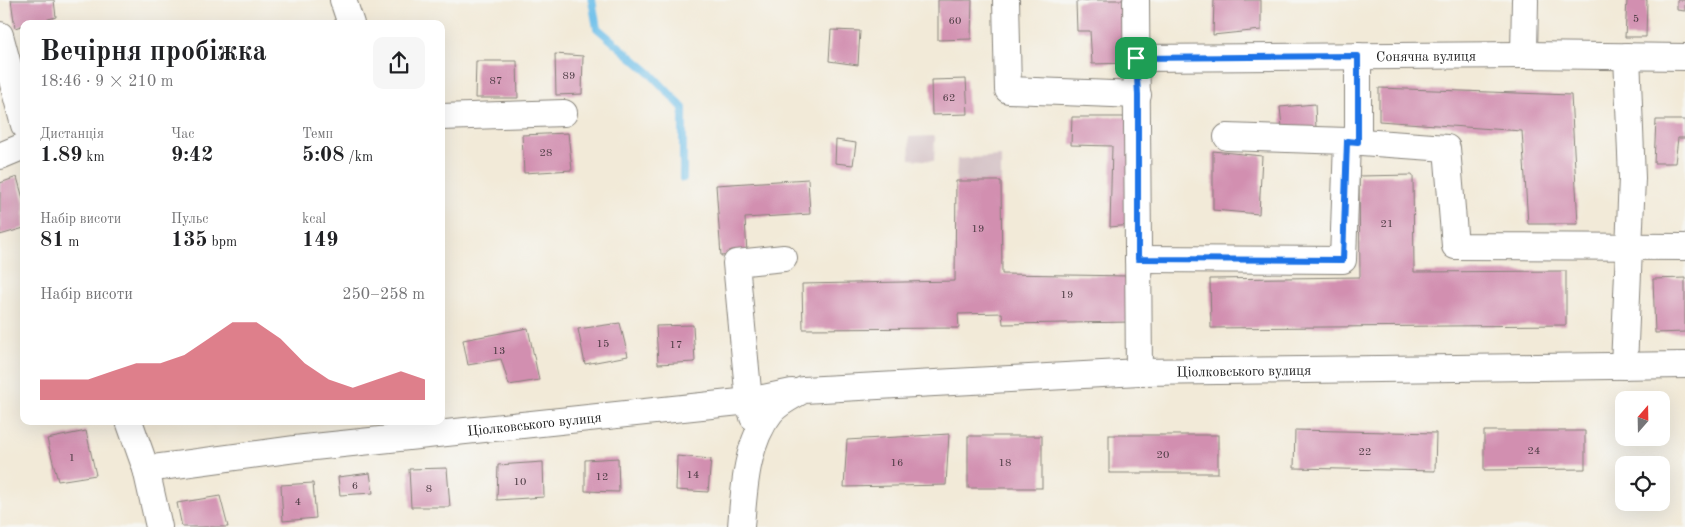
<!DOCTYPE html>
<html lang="uk">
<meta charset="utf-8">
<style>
:root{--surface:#fff;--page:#f6f6f6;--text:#202124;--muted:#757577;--accent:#d1495b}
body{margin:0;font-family:"Old Standard TT",serif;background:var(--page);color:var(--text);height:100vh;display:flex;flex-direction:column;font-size:19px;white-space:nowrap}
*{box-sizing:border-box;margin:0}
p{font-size:16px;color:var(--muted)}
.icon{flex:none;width:28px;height:28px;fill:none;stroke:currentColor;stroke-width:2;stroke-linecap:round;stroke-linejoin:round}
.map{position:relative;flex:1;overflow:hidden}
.details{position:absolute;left:20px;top:20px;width:425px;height:405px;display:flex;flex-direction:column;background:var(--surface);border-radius:10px;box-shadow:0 5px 20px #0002}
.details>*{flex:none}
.needle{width:32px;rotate:20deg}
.fabs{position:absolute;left:1615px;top:391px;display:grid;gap:10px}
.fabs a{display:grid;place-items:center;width:55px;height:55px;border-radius:10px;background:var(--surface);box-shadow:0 5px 20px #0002;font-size:25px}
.pin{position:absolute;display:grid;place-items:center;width:42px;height:42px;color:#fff;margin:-21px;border-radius:10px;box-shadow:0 2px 8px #0006}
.round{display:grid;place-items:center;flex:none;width:52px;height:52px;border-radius:10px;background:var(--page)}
.summary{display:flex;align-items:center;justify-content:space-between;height:85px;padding:0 20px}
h1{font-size:28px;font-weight:600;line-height:38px}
.metrics{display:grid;grid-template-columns:repeat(3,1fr);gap:8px;height:85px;padding:5px 20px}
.metrics div{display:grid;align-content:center}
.metrics b{font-size:21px;font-weight:600}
.metrics small{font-size:14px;font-weight:400}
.metrics p{font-size:14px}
.chart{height:140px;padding:10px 20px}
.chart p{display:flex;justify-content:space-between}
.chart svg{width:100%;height:90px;margin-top:5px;fill:var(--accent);opacity:.7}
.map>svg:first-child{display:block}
.industrial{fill:#d2bec2}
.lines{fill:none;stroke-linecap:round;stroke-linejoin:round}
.stream{stroke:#6ec0ea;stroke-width:8}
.building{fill:#d28fb0}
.minor-casing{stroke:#87837a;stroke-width:28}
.minor{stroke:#fff;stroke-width:26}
.route-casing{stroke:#fff;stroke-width:10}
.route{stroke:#1a73e8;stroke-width:6}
.labels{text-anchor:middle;stroke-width:4.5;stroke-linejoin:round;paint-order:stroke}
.number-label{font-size:11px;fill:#4a3941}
.street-label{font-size:14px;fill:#1c1c1c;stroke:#f6f6f2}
</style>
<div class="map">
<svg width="1685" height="527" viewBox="0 0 1685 527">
<rect width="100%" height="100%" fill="#f6f6f2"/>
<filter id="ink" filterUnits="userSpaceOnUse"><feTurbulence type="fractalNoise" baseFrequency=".02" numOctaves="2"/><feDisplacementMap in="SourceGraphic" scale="10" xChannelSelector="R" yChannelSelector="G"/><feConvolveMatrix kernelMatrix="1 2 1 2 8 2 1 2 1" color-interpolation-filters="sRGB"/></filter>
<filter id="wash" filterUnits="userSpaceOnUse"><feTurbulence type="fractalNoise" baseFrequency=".0096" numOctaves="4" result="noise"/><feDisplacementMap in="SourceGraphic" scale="20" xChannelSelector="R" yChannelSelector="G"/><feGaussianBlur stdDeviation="1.12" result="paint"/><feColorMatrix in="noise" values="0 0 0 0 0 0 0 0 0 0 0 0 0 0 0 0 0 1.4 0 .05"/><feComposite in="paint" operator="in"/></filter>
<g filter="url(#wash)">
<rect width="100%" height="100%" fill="#f2ead8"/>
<!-- industrial -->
<g class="industrial">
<polygon points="935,136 934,161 910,159 909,137"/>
<polygon points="1001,156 1001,181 956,181 957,159"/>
</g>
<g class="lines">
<!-- stream -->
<polyline class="stream" points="592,0 597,28 650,73 683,108 683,178"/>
</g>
<g id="blocks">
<!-- building -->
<g class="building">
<polygon points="11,0 54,0 56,17 30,24 24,24 24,25 15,28"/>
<polygon points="938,0 972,0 971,39 938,40"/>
<polygon points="1090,0 1130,0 1130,63 1092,64 1090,31 1077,31 1076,2"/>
<polygon points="1214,0 1261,0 1261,30 1213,35"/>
<polygon points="1627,0 1647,0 1646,37 1625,37"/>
<polygon points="1677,0 1685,0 1685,11 1677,10"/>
<polygon points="831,30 860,31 858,65 829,61"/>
<polygon points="555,54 583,56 582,94 556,95"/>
<polygon points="476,61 517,61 518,98 475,98"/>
<polygon points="966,79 968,114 932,115 931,80"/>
<polygon points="1379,88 1571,95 1578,224 1528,224 1522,131 1379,121"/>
<polygon points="1315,104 1316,129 1282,127 1280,107"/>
<polygon points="1072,117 1132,117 1131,225 1110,227 1112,146 1071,145"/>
<polygon points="1656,120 1685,120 1685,138 1678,138 1675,163 1654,163"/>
<polygon points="568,133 572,170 524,173 522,135"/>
<polygon points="836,140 856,143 853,165 835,163"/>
<polygon points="1213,151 1262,156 1259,214 1213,210"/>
<polygon points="1413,175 1414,272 1566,271 1566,325 1211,328 1210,279 1360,277 1359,176"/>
<polygon points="17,177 24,202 24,228 0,235 0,183"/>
<polygon points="808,179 810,214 745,218 747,254 721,256 716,185"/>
<polygon points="956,181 1001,181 1002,274 1131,276 1132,322 1003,324 1002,313 958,314 959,328 803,329 802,284 955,281"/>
<polygon points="1685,278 1685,332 1655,333 1653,279"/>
<polygon points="620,323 628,356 585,364 578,329"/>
<polygon points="693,325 695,362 658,364 656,326"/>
<polygon points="528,328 539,380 509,385 501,359 468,365 463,340"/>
<polygon points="1295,430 1436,433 1435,471 1294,468"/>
<polygon points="86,431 96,475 58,481 47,439"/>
<polygon points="1484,431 1585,431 1585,469 1484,470"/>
<polygon points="949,434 946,485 844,487 847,440"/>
<rect x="1109" y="435" width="109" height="38"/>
<rect x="968" y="436" width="74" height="52"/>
<polygon points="677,456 711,459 708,492 676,490"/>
<polygon points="618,458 619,492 585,491 585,460"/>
<polygon points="543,462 544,497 497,500 498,465"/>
<polygon points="447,468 450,507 411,507 409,469"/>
<polygon points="370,473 373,493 340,495 338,477"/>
<polygon points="313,483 316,518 283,521 281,485"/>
<polygon points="220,496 228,527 182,527 177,503"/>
</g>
</g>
</g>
<g filter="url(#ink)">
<use href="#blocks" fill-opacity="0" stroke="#87837a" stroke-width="1"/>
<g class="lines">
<!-- minor casing -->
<g class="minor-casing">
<g id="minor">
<polyline points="343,0 351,24"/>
<polyline points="1006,0 1008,90 1138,95"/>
<polyline points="1136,0 1139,372"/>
<polyline points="0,35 24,125"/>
<polyline points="1524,55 1525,0"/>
<polyline points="1358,56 1358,142"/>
<path id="s1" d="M 1136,58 L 1524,55 L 1685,57"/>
<polyline points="441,117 564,113"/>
<polyline points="1347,141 1447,148 1455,246 1685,247"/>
<polyline points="0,156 24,146"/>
<polyline points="1138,259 1343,260 1347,141 1227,137"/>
<polyline points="1624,366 1632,178 1627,56"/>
<polyline points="753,417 749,401 736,263 784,258"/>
<polyline points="129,421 146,469 159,527"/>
<path id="s2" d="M 146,469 L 295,449 L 749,401 L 792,392"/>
<path id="s3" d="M 741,527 C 744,489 746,443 771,412 C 778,403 793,396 803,390 L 1139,372 L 1685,365"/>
</g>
</g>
<!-- minor -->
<use href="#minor" class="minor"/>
</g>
</g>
<g class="lines" filter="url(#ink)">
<!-- route casing -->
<g class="route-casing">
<polygon id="route" points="1358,56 1358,142 1347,141 1343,260 1138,259 1138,95 1136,58"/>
</g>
<!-- route -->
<use href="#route" class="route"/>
</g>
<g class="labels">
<!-- number labels -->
<g class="number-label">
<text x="1636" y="22">5</text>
<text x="955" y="24">60</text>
<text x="569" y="79">89</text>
<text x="496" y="84">87</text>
<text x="949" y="101">62</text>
<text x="546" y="156">28</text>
<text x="1387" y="227">21</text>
<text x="978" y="232">19</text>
<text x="1067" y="298">19</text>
<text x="603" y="347">15</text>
<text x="676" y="348">17</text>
<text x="499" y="354">13</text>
<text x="1534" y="454">24</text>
<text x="1365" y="455">22</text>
<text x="1163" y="458">20</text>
<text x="72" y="461">1</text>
<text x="897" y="466">16</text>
<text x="1005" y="466">18</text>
<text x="693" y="478">14</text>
<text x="602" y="480">12</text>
<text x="520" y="485">10</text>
<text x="355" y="489">6</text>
<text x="429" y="492">8</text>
<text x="298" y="505">4</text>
</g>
<!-- street labels -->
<g class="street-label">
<text dy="5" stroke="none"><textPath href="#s1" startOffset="290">Сонячна вулиця</textPath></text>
<text dy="5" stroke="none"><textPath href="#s3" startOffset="601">Ціолковського вулиця</textPath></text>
<text dy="5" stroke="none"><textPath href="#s2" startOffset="391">Ціолковського вулиця</textPath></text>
</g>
</g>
</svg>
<div class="fabs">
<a><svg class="needle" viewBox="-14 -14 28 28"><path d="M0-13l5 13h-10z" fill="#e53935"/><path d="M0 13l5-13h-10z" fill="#757577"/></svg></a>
<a><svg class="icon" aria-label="locate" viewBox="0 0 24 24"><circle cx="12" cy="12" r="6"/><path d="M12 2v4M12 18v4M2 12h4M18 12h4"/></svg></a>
</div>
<div class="pin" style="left:1136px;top:58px;background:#1e9e55"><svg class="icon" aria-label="arrive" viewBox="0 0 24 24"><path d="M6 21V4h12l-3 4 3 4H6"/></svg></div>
<section class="details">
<div class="summary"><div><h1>Вечірня пробіжка</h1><p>18:46 · 9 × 210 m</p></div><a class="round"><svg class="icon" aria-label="share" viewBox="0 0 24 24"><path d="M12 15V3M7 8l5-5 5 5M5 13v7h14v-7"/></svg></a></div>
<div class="metrics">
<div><p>Дистанція</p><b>1.89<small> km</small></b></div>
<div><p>Час</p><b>9:42</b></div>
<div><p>Темп</p><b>5:08<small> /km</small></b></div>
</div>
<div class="metrics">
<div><p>Набір висоти</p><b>81<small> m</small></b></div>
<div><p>Пульс</p><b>135<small> bpm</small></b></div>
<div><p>kcal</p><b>149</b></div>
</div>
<div class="chart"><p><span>Набір висоти</span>250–258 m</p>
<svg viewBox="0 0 160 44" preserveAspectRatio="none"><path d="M0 44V34L10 34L20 34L30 30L40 26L50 26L60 22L70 14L80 6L90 6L100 14L110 26L120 34L130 38L140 34L150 30L160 34V44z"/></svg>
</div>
</section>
</div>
